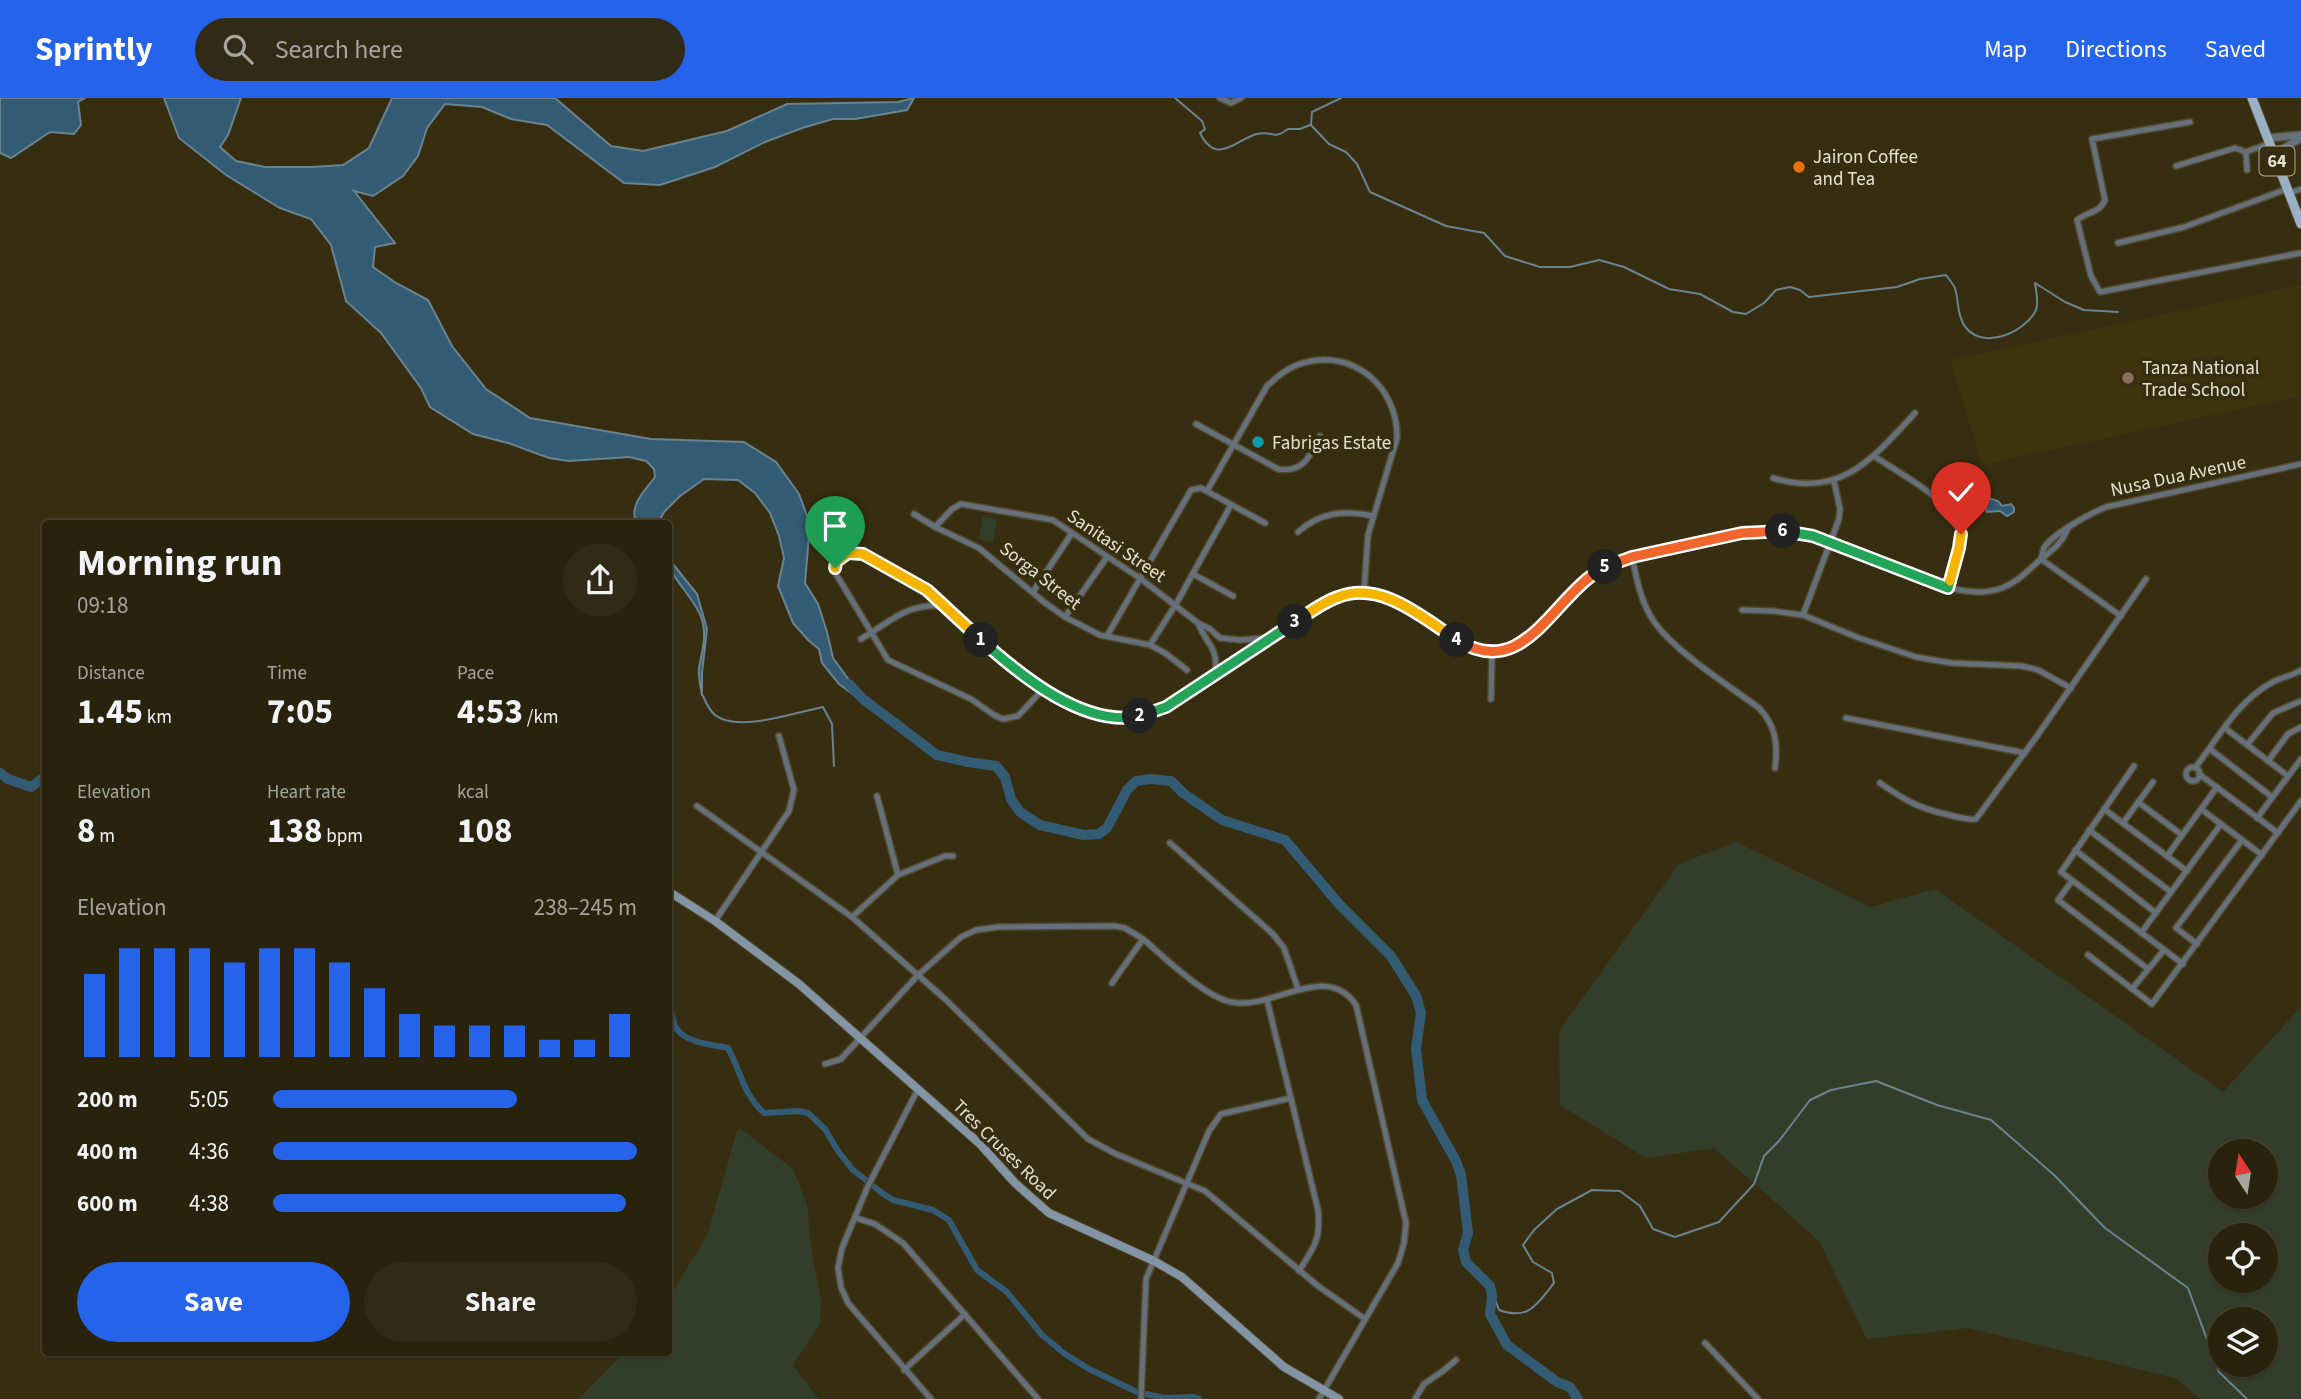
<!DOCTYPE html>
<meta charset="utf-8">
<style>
:root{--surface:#29220d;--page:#312a16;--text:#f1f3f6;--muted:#a5a49d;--line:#453f2e;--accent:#2563eb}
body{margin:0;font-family:"Source Sans 3",sans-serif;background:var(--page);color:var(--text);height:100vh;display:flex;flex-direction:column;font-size:26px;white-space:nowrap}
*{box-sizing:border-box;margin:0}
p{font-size:23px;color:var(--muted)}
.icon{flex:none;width:38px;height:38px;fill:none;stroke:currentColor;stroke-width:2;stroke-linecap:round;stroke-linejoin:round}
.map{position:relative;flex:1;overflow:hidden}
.details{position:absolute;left:42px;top:422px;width:630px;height:836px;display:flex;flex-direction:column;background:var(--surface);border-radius:7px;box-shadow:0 2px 5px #0004,0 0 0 2px var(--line)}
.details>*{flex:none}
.needle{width:46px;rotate:348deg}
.buttons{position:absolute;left:2208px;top:1041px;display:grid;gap:14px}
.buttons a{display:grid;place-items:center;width:70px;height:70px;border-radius:50%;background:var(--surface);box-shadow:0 2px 5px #0004,0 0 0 2px var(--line);font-size:35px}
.pin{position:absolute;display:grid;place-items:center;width:60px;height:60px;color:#fff;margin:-72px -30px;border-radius:50% 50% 50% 0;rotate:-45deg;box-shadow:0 0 7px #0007}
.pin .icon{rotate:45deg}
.km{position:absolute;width:35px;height:35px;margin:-18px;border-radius:50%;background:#222;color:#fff;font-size:19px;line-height:35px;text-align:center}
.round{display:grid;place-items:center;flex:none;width:74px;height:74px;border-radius:37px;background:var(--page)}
.summary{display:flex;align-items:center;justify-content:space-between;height:119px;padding:0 35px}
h1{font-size:38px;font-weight:700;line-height:52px}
.metrics{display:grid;grid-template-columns:repeat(3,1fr);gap:10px;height:119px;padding:7px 35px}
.metrics div{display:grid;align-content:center}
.metrics b{font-size:35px;font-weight:700}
.metrics small{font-size:19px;font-weight:400}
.metrics p{font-size:19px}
.chart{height:196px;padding:14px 35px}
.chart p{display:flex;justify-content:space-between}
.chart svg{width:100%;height:126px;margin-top:7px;stroke:var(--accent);stroke-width:6}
.action{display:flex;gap:14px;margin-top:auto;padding:14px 35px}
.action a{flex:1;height:80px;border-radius:42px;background:var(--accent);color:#fff;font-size:28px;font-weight:700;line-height:80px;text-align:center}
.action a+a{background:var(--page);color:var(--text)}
ul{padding:0 35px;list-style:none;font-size:23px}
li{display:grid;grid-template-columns:112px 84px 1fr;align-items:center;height:52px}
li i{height:18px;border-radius:9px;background:var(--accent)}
header{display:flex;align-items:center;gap:42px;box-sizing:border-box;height:98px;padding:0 35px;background:var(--accent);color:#fff}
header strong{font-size:33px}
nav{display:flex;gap:38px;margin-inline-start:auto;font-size:24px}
.search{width:490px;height:63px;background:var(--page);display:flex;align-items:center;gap:18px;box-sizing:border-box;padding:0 24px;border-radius:38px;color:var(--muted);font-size:26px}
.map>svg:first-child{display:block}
.built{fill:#3e330d}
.green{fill:#333e2a;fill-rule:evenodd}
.water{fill:#335b73;stroke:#69838f;stroke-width:2}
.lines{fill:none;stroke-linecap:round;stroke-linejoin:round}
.stream{stroke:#69838f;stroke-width:2}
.canal{stroke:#335b73;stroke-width:6}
.river{stroke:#335b73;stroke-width:10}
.minor-casing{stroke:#534b30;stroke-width:8}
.tertiary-casing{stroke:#534b30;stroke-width:10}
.secondary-casing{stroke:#534b30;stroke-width:10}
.primary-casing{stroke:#534b30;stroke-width:11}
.minor{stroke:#65707a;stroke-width:5}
.tertiary{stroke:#65707a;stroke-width:7}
.secondary{stroke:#8394a4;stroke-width:8}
.primary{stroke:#9ab0c5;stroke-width:9}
.split-1-casing{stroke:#fff;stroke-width:14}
.split-2-casing{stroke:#fff;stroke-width:14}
.split-3-casing{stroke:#fff;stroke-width:14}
.split-4-casing{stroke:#fff;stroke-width:14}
.split-5-casing{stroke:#fff;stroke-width:14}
.split-6-casing{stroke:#fff;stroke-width:14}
.split-7-casing{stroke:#fff;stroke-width:14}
.split-8-casing{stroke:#fff;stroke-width:14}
.split-1{stroke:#f5b400;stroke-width:9}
.split-2{stroke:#22a559;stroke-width:9}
.split-3{stroke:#22a559;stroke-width:9}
.split-4{stroke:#f5b400;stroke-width:9}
.split-5{stroke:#f0652b;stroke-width:9}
.split-6{stroke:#f0652b;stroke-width:9}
.split-7{stroke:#22a559;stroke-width:9}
.split-8{stroke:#f5b400;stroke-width:9}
.food-dot{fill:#e8710a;stroke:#372e11;stroke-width:2.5}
.education-dot{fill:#8d6e63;stroke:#372e11;stroke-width:2.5}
.culture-dot{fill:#0f9aa8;stroke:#372e11;stroke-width:2.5}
.labels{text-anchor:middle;stroke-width:7;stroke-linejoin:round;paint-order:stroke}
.shield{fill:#372e11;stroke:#b2ab97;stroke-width:2}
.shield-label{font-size:18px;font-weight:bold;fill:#e6e1d0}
.poi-label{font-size:19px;fill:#e6e1d0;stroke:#372e11;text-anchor:start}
.street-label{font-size:19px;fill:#e6e1d0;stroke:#372e11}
</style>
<header>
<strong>Sprintly</strong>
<div class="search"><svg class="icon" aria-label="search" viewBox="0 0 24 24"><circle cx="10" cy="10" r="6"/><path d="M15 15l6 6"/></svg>Search here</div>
<nav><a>Map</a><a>Directions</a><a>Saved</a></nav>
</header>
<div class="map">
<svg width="2301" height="1301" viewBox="0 0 2301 1301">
<rect width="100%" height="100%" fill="#372e11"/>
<!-- built -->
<polygon class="built" points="2301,187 2301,298 1982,367 1950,262"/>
<!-- green -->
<g class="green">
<polygon points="983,418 997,421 993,444 979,441"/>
<path d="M 1736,744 L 1871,809 L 1935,791 L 2223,994 L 2301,909 L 2301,1301 L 2201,1301 L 2175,1280 L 1968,1230 L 1867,1241 L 1819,1143 L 1714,1050 L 1646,1060 L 1560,1007 L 1559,933 L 1679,766 ZM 2221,1054 L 2266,1054 L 2266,1099 L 2221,1099 ZM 2221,1138 L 2266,1138 L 2266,1183 L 2221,1183 ZM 2221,1222 L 2266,1222 L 2266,1267 L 2221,1267 Z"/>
<polygon points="738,1029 793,1071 807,1107 812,1156 821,1201 820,1226 793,1267 818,1301 578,1301 624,1255 668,1255 669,1201 708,1135"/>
</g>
<!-- water -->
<g class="water">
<polygon points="0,0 85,0 78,4 81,27 74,36 50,34 11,60 0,55"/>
<path d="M 164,0 L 241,0 L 228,37 L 220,49 L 236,63 L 265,69 L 312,69 L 343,67 L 369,50 L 392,0 L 555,0 L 611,48 L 643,53 L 727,33 L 787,6 L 898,4 L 914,0 L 907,12 L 855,21 L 833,21 L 802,30 L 765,44 L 715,69 L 660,87 L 624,85 L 547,27 L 511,21 L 482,9 L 445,6 L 427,30 L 418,58 L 403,78 L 373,98 L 354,93 L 395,145 L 375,149 L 373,169 L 396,185 L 428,202 L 452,248 L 486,291 L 530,320 L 651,341 L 744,344 L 776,364 L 799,396 L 810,426 L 805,485 L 818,506 L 827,534 L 833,560 L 863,601 L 937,657 L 839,586 L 822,565 L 819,551 L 808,542 L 793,525 L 778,488 L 784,460 L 779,438 L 770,415 L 755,395 L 738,382 L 704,381 L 680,398 L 664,414 L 658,425 L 636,425 C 629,406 645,393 655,379 L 654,371 L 646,363 L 629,359 L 569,363 L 549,360 L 508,345 L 473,336 L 430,309 L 421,290 L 381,235 L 346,203 L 331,147 L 311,121 L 280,110 L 226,77 L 179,40 Z"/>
<polygon points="1988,400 1998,403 2002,408 2011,406 2014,410 2014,414 2007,418 2000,413 1987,414 1984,402"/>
<path d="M 668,460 L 697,496 L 707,531 L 702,575 L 702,598 C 701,589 698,579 699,570 C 702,553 707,539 702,522 C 696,500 668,479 668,460 Z"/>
</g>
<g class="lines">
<!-- stream -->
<g class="stream">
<path d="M 1175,0 L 1202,23 L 1205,31 L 1200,35 C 1217,69 1236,41 1257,36 C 1274,32 1272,43 1288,31 L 1300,31 L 1310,27"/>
<polyline points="1311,26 1312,14 1341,0"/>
<path d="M 1311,27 L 1329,46 L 1346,54 L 1357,66 L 1370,94 L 1446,128 L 1484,135 L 1505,158 L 1540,169 L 1570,169 L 1599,162 L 1624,169 L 1669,191 L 1700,196 L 1733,214 L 1746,216 L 1764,205 L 1776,192 L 1790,189 L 1800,192 L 1809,199 L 1897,189 L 1920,181 L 1946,177 C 1949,181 1953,186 1955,190 C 1959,204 1957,220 1967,231 C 1986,252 2026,233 2036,212 C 2039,204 2036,193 2035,185 L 2065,204 L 2084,212 L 2118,214"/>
<path d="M 703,598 C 706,605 709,612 715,617 C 737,635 797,614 823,609 L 832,626 L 834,668"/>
<path d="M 1490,1188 L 1499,1212 C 1529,1223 1537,1206 1554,1185 L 1552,1175 L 1533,1164 L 1523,1147 L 1534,1132 L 1557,1111 L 1592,1092 L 1620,1093 L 1640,1108 L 1653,1131 L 1675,1139 L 1719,1124 L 1754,1086 L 1764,1058 L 1779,1043 L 1810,1002 L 1831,992 L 1876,983 L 1937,1007 L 1991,1022 L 2054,1077 L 2105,1130 L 2188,1190 L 2219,1274 L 2247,1301"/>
</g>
<!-- canal -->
<g class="canal">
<path d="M 668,911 C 674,917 672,925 677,931 C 686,945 713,947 728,950 C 741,974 743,996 764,1015 L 798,1013 L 808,1015 L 825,1031 L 838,1053 L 852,1071 L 882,1095 L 893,1102 L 933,1112 L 949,1122 L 977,1172 L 1007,1194 L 1042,1237 L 1065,1256 L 1089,1271 L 1137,1294"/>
<polyline points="1146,1296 1164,1300 1194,1299 1199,1301"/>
</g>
<!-- river -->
<g class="river">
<polyline points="849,586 863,601 937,657 968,664 996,668 1005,679 1011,701 1020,714 1040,727 1084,737 1099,736 1107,730 1127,692 1136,683 1150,681 1171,683 1183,695 1222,722 1285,742 1339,806 1391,858 1416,898 1421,915 1416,951 1422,1002 1456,1063 1461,1077 1468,1135 1463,1152 1466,1164 1490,1188 1492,1198 1490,1216 1507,1247 1557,1284 1570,1289 1578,1301"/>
<polyline points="0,675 8,681 31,689 46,678"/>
</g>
<!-- minor casing -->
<g class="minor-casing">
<g id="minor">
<polyline points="1220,0 1231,5 1241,0"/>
<path d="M 2190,24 L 2092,41 L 2105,102 C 2100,115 2086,114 2077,122 L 2091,178 L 2100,194 L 2301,155"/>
<polyline points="2246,54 2247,72"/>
<polyline points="2176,68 2235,50 2246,54 2270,45"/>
<polyline points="2289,95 2301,91"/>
<polyline points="2118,145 2184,129 2287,91"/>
<path d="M 1196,326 L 1278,371 C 1304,375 1310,358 1320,338"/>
<path d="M 1874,358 C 1898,375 1959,405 1960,437 C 1961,454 1953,473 1948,490"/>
<path d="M 1773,380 C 1841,401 1873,360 1915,315"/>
<path d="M 1207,393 L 1267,288 C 1278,278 1288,269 1303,265 C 1353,250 1398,289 1397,340 L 1368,437 L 1364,494"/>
<polyline points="914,416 935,429 979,450 1044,504 1065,519 1100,537 1150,547 1165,555 1187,572"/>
<polyline points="935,429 952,411 961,406 1053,422 1141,481 1198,525 1210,531 1220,540 1240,542 1265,540"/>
<path d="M 1298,434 C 1320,414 1344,412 1373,418"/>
<path d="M 1632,459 C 1637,482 1641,506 1655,525 C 1677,555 1728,587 1759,610 C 1776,628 1778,646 1775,670"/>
<path d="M 2041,461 C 2042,457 2043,453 2044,450 C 2052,436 2091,415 2106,409 L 2301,366"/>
<polyline points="2041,461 2121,518"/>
<polyline points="1193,476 1233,498"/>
<polyline points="1033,494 1072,435"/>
<polyline points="1742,512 1773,513 1803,517 1859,540 1916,559 1951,565 2022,568 2038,572 2071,590"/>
<polyline points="1803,517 1839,421 1840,411 1834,383"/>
<polyline points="1065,519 1107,459"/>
<path d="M 1198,525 C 1207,548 1217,546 1216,575"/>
<polyline points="1107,538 1191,392 1201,390 1265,425"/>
<path d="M 861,541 C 892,523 906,505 943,508"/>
<polyline points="1150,547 1176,506 1231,407"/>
<path d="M 1044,590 L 1018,618 L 1003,621 L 994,617 L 971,601 L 888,562 L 836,476 L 836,464 L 848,455 L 863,456 L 927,492 L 1007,565 L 1069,606 L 1094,617 L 1133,620 L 1150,616 L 1166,609 C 1210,580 1253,549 1299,521 C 1318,509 1337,494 1361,494 C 1413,493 1454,564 1504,553 C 1538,546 1555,509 1578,487 C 1586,481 1596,473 1604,469 C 1629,458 1655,454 1681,448 C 1713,441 1746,431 1780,433 C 1846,436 1944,512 2002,490 C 2018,484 2027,473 2040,462 C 2052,452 2061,447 2067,432"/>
<polyline points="1491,601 1492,554"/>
<polyline points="1846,620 2025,655"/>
<polyline points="2225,630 2288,678"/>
<polyline points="2247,647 2273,615 2301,603"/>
<polyline points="2210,651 2272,699"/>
<polyline points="2268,663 2288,636 2301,629"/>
<polyline points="2134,668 2061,774 2183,866"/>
<circle cx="2193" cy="676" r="7"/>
<path d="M 2195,670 C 2218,640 2238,603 2271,585 C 2281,579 2292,578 2301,572"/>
<polyline points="2199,676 2278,735"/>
<path d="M 1880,685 C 1906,703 1918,710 1949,717 C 1958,719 1967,722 1976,721 L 2037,638 L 2146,481"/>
<polyline points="877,698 898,777"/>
<polyline points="2138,704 2182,737"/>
<polyline points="697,708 852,819 945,901 1088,1041 1116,1056 1205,1093 1318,1188 1365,1221"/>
<polyline points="2104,711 2187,773"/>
<polyline points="2201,711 2262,757"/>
<polyline points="2257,720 2301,661"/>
<polyline points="2123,725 2153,684"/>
<polyline points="2089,732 2171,794"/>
<polyline points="1170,745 1273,836 1284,850 1298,891"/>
<polyline points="2075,752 2156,815"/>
<polyline points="2167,758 2217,689"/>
<polyline points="2072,783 2058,802 2148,871"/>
<polyline points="852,819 898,777 945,758 953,758"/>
<polyline points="715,823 789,713 794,692 779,638"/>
<polyline points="2141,835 2221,726"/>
<polyline points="2197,846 2176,830 2242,742"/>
<polyline points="2088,857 2152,906 2301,703"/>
<path d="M 1112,885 L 1143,841 C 1164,859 1205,899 1231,904 C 1272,913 1326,862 1356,907 L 1406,1125 L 1404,1145 L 1398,1165 L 1319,1301"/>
<polyline points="2132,891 2164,852"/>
<path d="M 1267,902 L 1318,1112 C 1321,1142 1314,1149 1299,1173"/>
<polyline points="825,966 841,961 918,877 961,839 976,832 998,829 1114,828 1125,830 1143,841"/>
<polyline points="918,991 868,1088 842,1150 838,1170 841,1189 848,1205 931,1301"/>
<polyline points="856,1120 875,1126 903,1145 1038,1301"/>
<polyline points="1705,1245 1758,1301"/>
<polyline points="904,1272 965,1216"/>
<polyline points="1141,1301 1146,1181 1209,1033 1221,1016 1291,1000"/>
<polyline points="1415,1301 1424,1286 1443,1273 1456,1262"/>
</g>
</g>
<!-- tertiary casing -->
<g class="tertiary-casing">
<g id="tertiary">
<polyline points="2268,40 2301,37"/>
<polyline points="2274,56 2301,40"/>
</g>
</g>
<!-- secondary casing -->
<g class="secondary-casing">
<polyline id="secondary" points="668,793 715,823 799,886 980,1046 1015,1085 1049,1115 1154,1163 1182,1179 1284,1269 1339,1301"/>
</g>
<!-- primary casing -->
<g class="primary-casing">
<polyline id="primary" points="2252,0 2301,126"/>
</g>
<!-- minor -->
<use href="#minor" class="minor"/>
<!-- tertiary -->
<use href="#tertiary" class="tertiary"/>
<!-- secondary -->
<use href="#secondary" class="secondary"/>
<!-- primary -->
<use href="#primary" class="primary"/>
</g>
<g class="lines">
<!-- split-1 casing -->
<g class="split-1-casing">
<polyline id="split-1" points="835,470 836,464 848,455 863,456 927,492 981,542"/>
</g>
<!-- split-2 casing -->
<g class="split-2-casing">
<path id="split-2" d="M 981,542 C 1020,577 1084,630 1140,618"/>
</g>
<!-- split-3 casing -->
<g class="split-3-casing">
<polyline id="split-3" points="1140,618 1166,609 1295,524"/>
</g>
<!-- split-4 casing -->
<g class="split-4-casing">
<path id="split-4" d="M 1295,524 C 1309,515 1323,504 1338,499 C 1381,482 1423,520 1457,542"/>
</g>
<!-- split-5 casing -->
<g class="split-5-casing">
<path id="split-5" d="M 1457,542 C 1526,585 1553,496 1605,469"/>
</g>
<!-- split-6 casing -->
<g class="split-6-casing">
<polyline id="split-6" points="1605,469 1632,459 1742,435 1783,433"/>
</g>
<!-- split-7 casing -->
<g class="split-7-casing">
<polyline id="split-7" points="1783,433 1813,438 1948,490 1950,483"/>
</g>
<!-- split-8 casing -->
<g class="split-8-casing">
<polyline id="split-8" points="1950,483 1959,450 1961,436"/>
</g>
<!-- split-1 -->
<use href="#split-1" class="split-1"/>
<!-- split-2 -->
<use href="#split-2" class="split-2"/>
<!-- split-3 -->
<use href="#split-3" class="split-3"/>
<!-- split-4 -->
<use href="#split-4" class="split-4"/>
<!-- split-5 -->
<use href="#split-5" class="split-5"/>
<!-- split-6 -->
<use href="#split-6" class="split-6"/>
<!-- split-7 -->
<use href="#split-7" class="split-7"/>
<!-- split-8 -->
<use href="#split-8" class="split-8"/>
</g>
<!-- markers -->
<circle class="food-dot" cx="1799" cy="69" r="7"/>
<circle class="education-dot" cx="2128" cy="280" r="7"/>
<circle class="culture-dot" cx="1258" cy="344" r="7"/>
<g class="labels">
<!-- shield labels -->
<rect class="shield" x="2259.5" y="48.5" width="35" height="29" rx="5"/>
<g class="shield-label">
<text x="2277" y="69">64</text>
</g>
<!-- poi labels -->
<g class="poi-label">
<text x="1813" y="65">Jairon Coffee<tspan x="1813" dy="22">and Tea</tspan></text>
<text x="2142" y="276">Tanza National<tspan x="2142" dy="22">Trade School</tspan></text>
<text x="1272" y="351">Fabrigas Estate</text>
</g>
<!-- street labels -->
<g class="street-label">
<text transform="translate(2178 377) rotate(-12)" y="7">Nusa Dua Avenue</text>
<text transform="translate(1117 447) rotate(34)" y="7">Sanitasi Street</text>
<text transform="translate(1041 477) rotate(38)" y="7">Sorga Street</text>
<text transform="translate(1005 1051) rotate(44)" y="7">Tres Cruses Road</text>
</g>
</g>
</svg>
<div class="buttons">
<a><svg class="needle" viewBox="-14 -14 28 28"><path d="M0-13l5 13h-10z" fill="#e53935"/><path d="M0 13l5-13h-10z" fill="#a5a49d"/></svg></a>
<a><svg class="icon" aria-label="locate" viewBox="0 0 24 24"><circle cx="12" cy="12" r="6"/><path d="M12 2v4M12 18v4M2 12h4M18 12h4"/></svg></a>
<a><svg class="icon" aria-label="layers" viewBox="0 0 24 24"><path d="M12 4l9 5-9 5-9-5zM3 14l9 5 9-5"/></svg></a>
</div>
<div class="pin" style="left:835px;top:470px;background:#1e9e55"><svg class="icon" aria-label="arrive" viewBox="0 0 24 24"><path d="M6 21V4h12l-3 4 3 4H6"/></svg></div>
<div class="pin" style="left:1961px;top:436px;background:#d93025"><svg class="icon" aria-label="check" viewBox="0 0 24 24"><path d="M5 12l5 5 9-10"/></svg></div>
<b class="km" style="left:981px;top:542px">1</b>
<b class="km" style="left:1140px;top:618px">2</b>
<b class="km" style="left:1295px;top:524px">3</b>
<b class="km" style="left:1457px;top:542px">4</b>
<b class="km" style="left:1605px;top:469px">5</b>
<b class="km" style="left:1783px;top:433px">6</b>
<section class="details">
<div class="summary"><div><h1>Morning run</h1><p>09:18</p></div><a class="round"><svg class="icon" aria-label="share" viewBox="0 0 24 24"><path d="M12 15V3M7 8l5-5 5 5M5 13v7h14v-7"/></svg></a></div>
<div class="metrics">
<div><p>Distance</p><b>1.45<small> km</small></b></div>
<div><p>Time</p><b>7:05</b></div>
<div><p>Pace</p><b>4:53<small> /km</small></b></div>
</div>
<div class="metrics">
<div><p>Elevation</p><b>8<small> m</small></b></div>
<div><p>Heart rate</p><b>138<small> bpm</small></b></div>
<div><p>kcal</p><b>108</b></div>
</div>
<div class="chart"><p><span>Elevation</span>238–245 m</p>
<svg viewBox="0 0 160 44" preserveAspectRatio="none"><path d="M5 44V15M15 44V6M25 44V6M35 44V6M45 44V11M55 44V6M65 44V6M75 44V11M85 44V20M95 44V29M105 44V33M115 44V33M125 44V33M135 44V38M145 44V38M155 44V29"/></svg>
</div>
<ul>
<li><b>200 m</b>5:05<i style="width:67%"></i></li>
<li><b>400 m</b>4:36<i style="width:100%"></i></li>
<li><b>600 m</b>4:38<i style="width:97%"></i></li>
</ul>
<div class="action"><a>Save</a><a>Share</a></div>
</section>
</div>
